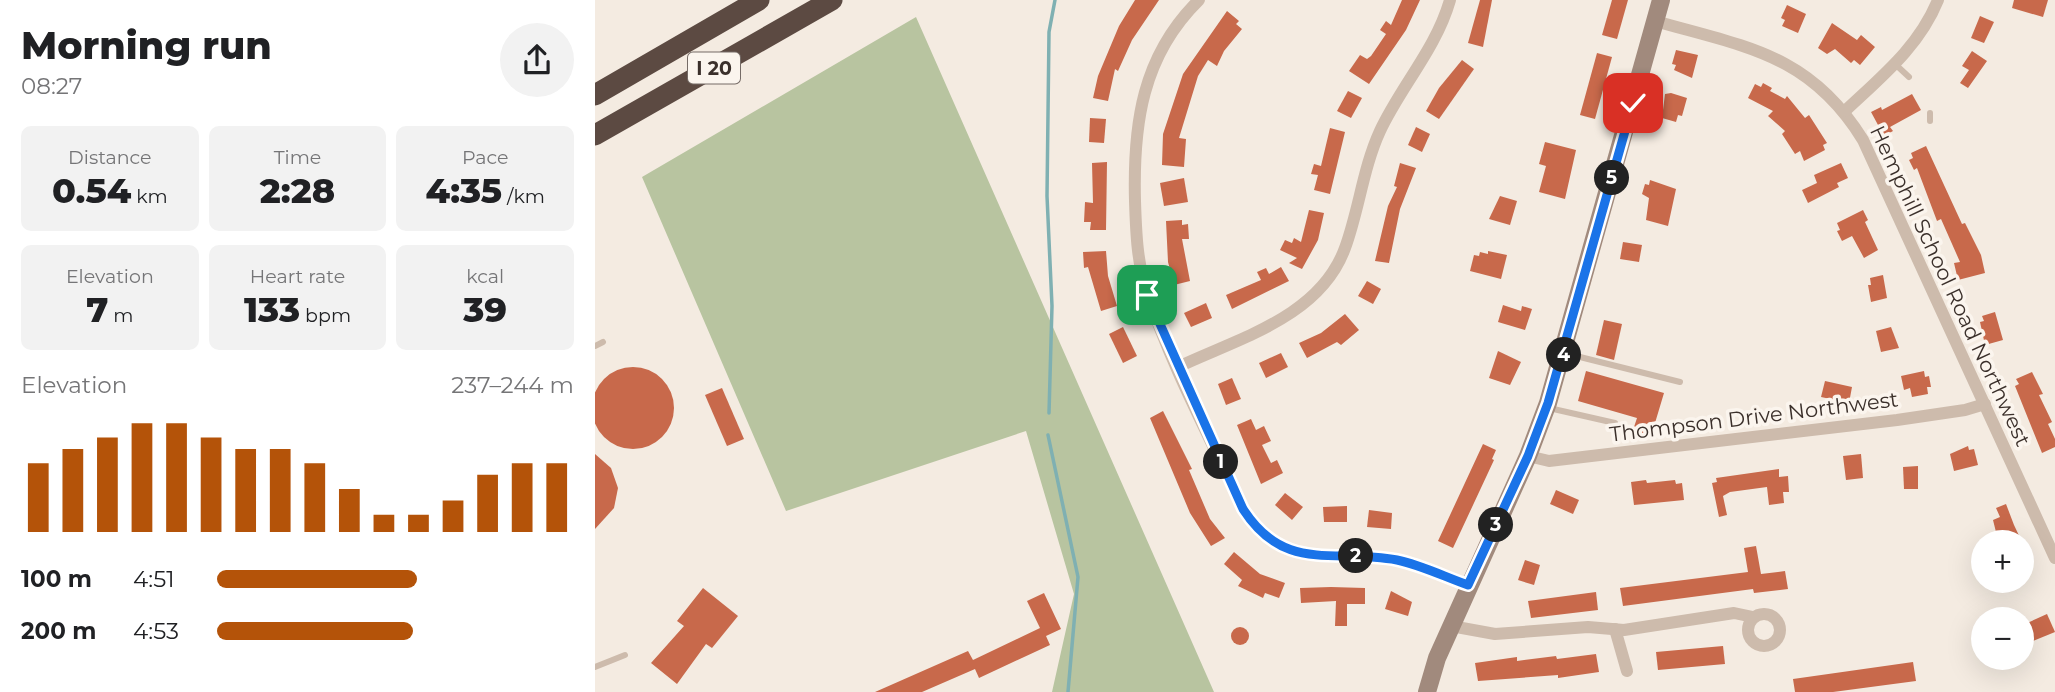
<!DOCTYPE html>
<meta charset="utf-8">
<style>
:root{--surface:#fff;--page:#f2f2f2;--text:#202124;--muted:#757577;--accent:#b45309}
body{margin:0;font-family:Montserrat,sans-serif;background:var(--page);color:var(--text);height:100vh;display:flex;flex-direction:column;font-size:26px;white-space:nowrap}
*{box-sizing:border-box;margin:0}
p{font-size:23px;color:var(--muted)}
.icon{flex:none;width:38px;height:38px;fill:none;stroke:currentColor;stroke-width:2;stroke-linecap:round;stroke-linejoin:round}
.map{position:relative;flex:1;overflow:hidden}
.side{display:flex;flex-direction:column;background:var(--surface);width:595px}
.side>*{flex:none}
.buttons{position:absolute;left:1376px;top:530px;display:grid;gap:14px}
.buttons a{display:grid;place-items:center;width:63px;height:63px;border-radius:50%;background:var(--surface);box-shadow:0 7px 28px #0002;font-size:35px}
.pin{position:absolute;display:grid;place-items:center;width:60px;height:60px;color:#fff;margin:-30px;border-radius:14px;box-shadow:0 4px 10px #0006}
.km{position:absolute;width:35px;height:35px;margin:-18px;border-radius:50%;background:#222;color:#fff;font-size:19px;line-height:35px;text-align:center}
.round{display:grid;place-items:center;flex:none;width:74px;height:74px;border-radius:37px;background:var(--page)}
.head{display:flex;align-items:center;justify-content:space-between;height:119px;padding:0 21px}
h1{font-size:38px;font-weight:800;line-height:52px}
.metrics{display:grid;grid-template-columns:repeat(3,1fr);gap:10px;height:119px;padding:7px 21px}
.metrics div{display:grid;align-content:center;border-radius:10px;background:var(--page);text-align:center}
.metrics b{font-size:35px;font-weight:800}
.metrics small{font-size:19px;font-weight:400}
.metrics p{font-size:19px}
.chart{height:196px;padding:14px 21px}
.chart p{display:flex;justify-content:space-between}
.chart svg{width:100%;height:126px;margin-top:7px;stroke:var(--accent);stroke-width:6}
ul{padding:0 21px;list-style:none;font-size:23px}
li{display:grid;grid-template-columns:112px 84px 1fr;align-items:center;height:52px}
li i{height:18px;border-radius:9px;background:var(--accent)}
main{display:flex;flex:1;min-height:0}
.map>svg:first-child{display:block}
.green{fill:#b8c4a0}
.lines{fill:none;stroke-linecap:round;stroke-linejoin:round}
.stream{stroke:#7fb0b2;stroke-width:3.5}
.building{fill:#c8694b}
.lane{stroke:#cdbbac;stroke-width:6}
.street{stroke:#cdbbac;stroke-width:12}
.secondary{stroke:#a18a7d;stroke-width:18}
.highway{stroke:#5c4a42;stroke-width:21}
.route-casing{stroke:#fff;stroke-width:14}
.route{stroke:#1a73e8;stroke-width:9}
.labels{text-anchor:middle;stroke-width:7;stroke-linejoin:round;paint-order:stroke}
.shield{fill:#fbf5ee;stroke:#756b66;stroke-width:2}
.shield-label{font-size:19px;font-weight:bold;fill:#3b302b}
.street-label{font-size:21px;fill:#3b302b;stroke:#fbf5ee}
</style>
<main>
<section class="side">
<div class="head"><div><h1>Morning run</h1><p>08:27</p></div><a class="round"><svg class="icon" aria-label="share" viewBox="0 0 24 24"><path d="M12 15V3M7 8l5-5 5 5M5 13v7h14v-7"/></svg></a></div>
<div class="metrics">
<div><p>Distance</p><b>0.54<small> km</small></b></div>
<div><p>Time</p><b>2:28</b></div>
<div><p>Pace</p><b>4:35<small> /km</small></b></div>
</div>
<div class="metrics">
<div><p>Elevation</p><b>7<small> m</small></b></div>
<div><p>Heart rate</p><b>133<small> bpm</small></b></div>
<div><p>kcal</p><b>39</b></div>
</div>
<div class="chart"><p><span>Elevation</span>237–244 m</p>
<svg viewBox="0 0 160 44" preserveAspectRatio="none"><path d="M5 44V20M15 44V15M25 44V11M35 44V6M45 44V6M55 44V11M65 44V15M75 44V15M85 44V20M95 44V29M105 44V38M115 44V38M125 44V33M135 44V24M145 44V20M155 44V20"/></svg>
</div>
<ul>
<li><b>100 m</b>4:51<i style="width:56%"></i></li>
<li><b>200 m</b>4:53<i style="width:55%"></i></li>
</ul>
</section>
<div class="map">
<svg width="1460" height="692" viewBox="0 0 1460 692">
<rect width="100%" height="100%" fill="#f4ebe1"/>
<!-- green -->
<polygon class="green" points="321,17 619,692 457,692 479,594 431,431 191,511 47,177"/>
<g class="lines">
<!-- stream -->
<g class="stream">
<polyline points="454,413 457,306 452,196 454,32 460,0"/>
<polyline points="453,435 483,577 473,692"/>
</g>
</g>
<!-- building -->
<g class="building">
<polygon points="540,0 564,0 537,40 523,71 520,69 513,101 498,98 503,76 524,26"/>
<polygon points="807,0 825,0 811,30 774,84 754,71 765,55 772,59 776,56 791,34 785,30 791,21 796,25"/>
<polygon points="885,0 897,0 888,47 873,43"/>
<polygon points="1017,0 1033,0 1022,39 1007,35"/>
<polygon points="1419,0 1453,0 1448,17 1417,8"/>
<polygon points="1192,5 1211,14 1203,33 1187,26 1190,20 1186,18"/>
<polygon points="632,11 644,21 641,24 647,29 629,51 622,66 613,60 603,76 584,138 591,139 589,167 567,165 568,134 588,74"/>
<polygon points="1385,16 1399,22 1389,43 1376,38"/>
<polygon points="1237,23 1262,40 1266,35 1280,47 1265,65 1259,60 1256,63 1240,49 1232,54 1223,48"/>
<polygon points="1081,50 1103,55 1097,78 1079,70 1081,65 1077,64"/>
<polygon points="1377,51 1392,61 1373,88 1365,83 1374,70 1367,66"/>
<polygon points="1002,53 1017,57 1000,119 985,115"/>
<polygon points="867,60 879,69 844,119 831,111 844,88"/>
<polygon points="1168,83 1177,88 1175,91 1190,99 1192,96 1210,118 1214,115 1232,143 1228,145 1230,150 1209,161 1205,151 1200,154 1187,134 1190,131 1173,116 1178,111 1153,98 1160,84 1166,87"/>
<polygon points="753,91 767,98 756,118 742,111"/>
<polygon points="1076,93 1092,98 1087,116 1083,115 1081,122 1067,118 1070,94"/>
<polygon points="1317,94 1326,110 1295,127 1298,131 1289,136 1276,112 1286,107 1287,110"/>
<polygon points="495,118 511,119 509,143 494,142"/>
<polygon points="821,127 835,134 827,152 813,145"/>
<polygon points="735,128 750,132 735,194 719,190 723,175 716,174 719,164 726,166"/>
<polygon points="950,142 981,150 970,199 944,192 951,166 944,164"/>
<polygon points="1331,146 1367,224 1370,223 1386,255 1390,273 1363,280 1359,263 1365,262 1346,219 1342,221 1322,168 1319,170 1314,160 1318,158 1316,153"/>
<polygon points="512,162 511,230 495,230 496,222 489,222 490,202 498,203 497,163"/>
<polygon points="805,163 821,168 805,209 794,263 780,261 793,206 802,187 799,186"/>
<polygon points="1246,163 1253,178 1242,183 1244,187 1213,203 1207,190 1222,183 1219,175"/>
<polygon points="589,178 593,202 569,206 565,183"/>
<polygon points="1055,180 1081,189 1073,226 1051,220 1054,198 1047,194 1050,184 1054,185"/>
<polygon points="905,196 922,201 915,225 894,219"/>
<polygon points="714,210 729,213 723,240 707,269 694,263 702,258 685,250 690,240 697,243 699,238 706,242"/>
<polygon points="1268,210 1273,220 1270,222 1283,250 1269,258 1257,236 1247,241 1242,231 1245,230 1242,223"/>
<polygon points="587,220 587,225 593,224 594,239 587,239 595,281 579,285 573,262 571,221"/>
<polygon points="1028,242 1047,245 1044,262 1025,259"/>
<polygon points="511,251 513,276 522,306 506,311 493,267 489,268 488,252"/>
<polygon points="893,251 912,255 906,279 875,271 879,255 884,256 885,252 893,254"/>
<polygon points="686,267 694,281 637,309 631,295 666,280 662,272 671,268 674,274"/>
<polygon points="1288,275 1292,298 1276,302 1273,285 1276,285 1275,278"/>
<polygon points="772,281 786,289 778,304 763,296"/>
<polygon points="611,303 617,318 596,327 589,313"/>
<polygon points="908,305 926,311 927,306 937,309 930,330 903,322"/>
<polygon points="1400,312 1408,340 1390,345 1385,322 1389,321 1387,316"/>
<polygon points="750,314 764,330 746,345 742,342 712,358 704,343 726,333"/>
<polygon points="1009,320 1027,324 1019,360 1001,355"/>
<polygon points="528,327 542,356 528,363 514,334"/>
<polygon points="1296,327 1304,348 1286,352 1281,331"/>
<polygon points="903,351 926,362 915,385 894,378"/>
<polygon points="686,353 693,367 671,378 664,363"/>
<circle cx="38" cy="408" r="41"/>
<polygon points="991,371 1069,393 1060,423 1055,422 1051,434 1038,430 1042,418 983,401"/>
<polygon points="1329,371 1330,377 1334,376 1336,387 1332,387 1333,394 1317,397 1315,388 1309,390 1306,376"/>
<polygon points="1437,372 1448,394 1444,395 1457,422 1453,424 1460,439 1460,447 1447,453 1420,386 1424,384 1421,379"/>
<polygon points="637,378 646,399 631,405 623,384"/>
<polygon points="1230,381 1257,387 1254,403 1226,397"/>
<polygon points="127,388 149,439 132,446 110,395"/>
<polygon points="568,411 597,469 594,470 615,519 630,538 616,546 595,513 555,418"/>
<polygon points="656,419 661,430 669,426 676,441 667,445 676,463 682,460 688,473 666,484 642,425"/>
<polygon points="888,444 901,450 897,459 899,460 858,548 843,541"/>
<polygon points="1373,446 1374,450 1379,449 1383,465 1359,471 1355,454"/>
<polygon points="0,454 16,468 23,488 19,508 0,529"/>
<polygon points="1266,454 1268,478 1251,480 1248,456"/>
<polygon points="1323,466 1323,489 1309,489 1308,467"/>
<polygon points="1184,469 1184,477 1193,476 1194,492 1188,492 1189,503 1174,505 1172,487 1135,492 1128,496 1132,515 1124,517 1117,483 1122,482 1121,478"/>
<polygon points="1051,480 1052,483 1080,480 1081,484 1087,483 1089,500 1039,505 1036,482"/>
<polygon points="961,490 984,500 978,514 955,504"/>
<polygon points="690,493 708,507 697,520 680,505"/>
<polygon points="1411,504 1419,525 1427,542 1405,542 1401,532 1398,520 1405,517 1401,508"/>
<polygon points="752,506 752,522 729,522 728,507"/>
<polygon points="774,510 797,513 796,529 772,527"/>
<polygon points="1161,546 1166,574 1190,571 1193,589 1159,593 1158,589 1028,606 1025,588 1153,572 1149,548"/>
<polygon points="639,552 665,574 690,583 684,598 670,593 668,598 643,586 647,580 629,564"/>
<polygon points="930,560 945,565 939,585 923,580"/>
<polygon points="736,587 770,588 770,604 752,604 752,626 740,626 741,601 706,603 705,588"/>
<polygon points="108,588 143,616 117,648 111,644 82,684 56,663 89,626 82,621"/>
<polygon points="796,591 817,602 813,616 790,609"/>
<polygon points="1001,592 1003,610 936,618 933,601"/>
<polygon points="449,593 466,629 451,636 455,645 384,678 380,669 327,692 280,692 373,651 378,660 445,628 432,601"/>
<polygon points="1452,614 1460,632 1438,641 1430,624"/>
<circle cx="645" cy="636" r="9"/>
<polygon points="1128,646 1130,664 1063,670 1061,652"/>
<polygon points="1001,654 1004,672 963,678 963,675 883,681 880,663 922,657 922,661 961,656 962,659"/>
<polygon points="1318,662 1321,681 1238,692 1200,692 1198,679"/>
</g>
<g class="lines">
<!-- lane -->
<g class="lane">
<polyline points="1300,64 1314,77"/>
<polyline points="1335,121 1335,113"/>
<polyline points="0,346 8,342"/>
<polyline points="969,353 1085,382"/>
<polyline points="954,408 1020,423"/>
<polyline points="0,667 30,655"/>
</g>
<!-- street -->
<g class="street">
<path d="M 604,0 C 547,56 538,124 540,201 C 541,232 542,265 553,295 C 577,368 616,439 648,509 C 690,574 738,548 802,560 C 826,565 850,577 873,585"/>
<path d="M 1060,21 C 1151,47 1215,54 1268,140 L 1460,558"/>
<path d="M 1250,111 C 1286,77 1324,47 1343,0"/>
<path d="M 583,367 C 644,338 725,317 750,248 C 764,210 768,168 785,131 C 806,86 841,49 855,0"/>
<polyline points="933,456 954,461 1302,420 1370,410 1390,404"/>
<circle cx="1169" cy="630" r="16"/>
<polyline points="856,626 900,634 993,627 1029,630 1139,613 1158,617"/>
<polyline points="1020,629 1032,671"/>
</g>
<!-- secondary -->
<polyline class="secondary" points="832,692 842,658 933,456 953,403 1066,0"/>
<!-- highway -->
<g class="highway">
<polyline points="0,95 164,0"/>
<polyline points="0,135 237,0"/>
</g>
</g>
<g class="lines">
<!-- route casing -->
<g class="route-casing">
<path id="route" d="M 552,295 L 648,509 C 690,574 738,548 802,560 C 826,565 850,577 873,585 L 933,456 L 953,403 L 1038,103"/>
</g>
<!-- route -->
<use href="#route" class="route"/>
</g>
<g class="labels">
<!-- shield labels -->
<rect class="shield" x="93" y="52.5" width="52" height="31" rx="5"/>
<g class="shield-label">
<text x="119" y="75">I 20</text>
</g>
<!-- street labels -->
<g class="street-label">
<text transform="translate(1355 286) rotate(65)" y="7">Hemphill School Road Northwest</text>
<text transform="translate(1159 417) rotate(-7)" y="7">Thompson Drive Northwest</text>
</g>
</g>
</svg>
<div class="buttons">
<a>+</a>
<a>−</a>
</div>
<div class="pin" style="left:552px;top:295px;background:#1e9e55"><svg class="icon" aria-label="arrive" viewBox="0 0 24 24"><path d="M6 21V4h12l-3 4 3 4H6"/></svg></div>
<div class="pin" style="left:1038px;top:103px;background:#d93025"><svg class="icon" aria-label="check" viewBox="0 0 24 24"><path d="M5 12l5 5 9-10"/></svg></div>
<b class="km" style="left:626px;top:462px">1</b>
<b class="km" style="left:761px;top:556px">2</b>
<b class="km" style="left:901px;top:525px">3</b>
<b class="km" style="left:969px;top:355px">4</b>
<b class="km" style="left:1017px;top:178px">5</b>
</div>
</main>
